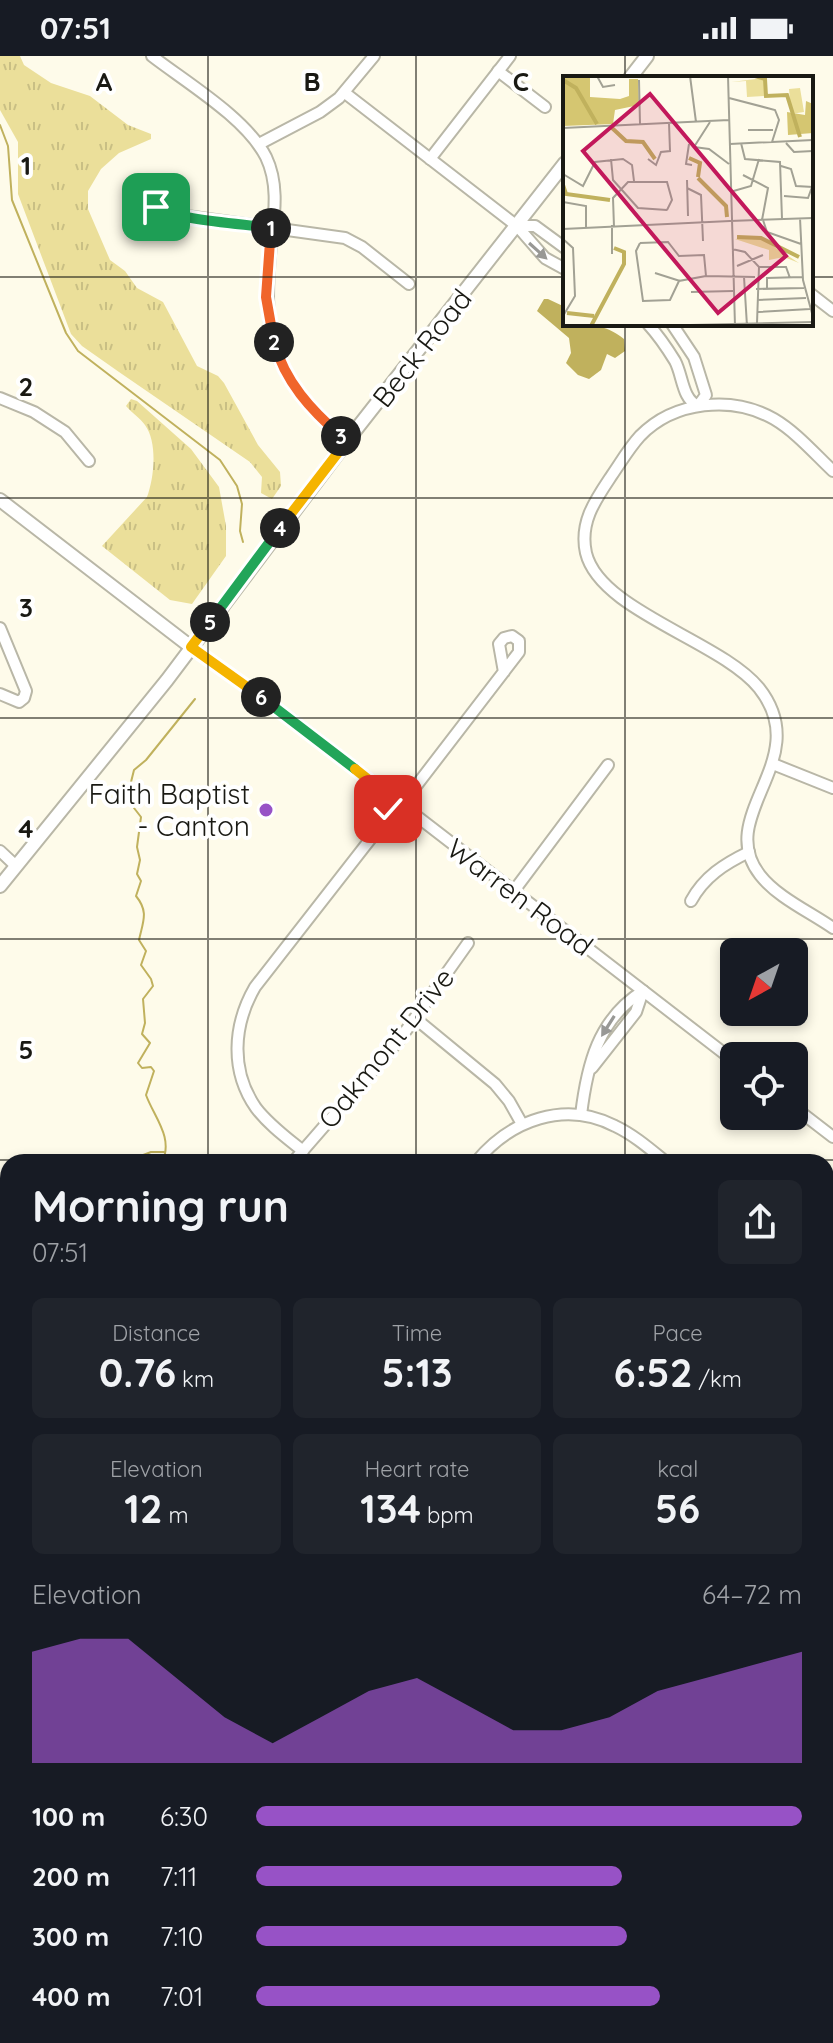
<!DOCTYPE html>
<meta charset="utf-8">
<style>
:root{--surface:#171b24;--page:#20242c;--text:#f1f3f6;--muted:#9ea1a6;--accent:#9752c6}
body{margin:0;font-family:Quicksand,sans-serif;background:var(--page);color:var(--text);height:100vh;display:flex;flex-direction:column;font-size:30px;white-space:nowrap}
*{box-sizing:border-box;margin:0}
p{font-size:26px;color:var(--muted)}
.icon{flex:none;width:44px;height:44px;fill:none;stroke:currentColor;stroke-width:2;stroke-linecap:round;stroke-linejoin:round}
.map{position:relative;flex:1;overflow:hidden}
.panel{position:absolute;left:0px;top:1098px;width:834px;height:890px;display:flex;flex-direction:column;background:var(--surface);border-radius:24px 24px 0 0;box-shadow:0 4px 12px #0003}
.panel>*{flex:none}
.needle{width:52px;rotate:220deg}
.tools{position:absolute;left:720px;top:882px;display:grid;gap:16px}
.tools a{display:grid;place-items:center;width:88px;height:88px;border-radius:12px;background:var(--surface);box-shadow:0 4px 12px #0003;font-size:40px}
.pin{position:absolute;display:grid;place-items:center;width:68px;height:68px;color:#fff;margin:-34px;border-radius:16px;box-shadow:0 4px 12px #0006}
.km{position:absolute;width:40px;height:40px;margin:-20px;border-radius:50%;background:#222;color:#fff;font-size:22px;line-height:40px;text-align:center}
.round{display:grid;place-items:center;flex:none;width:84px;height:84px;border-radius:12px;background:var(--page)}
.summary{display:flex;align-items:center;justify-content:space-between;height:136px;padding:0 32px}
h1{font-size:44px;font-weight:700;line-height:60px}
.figures{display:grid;grid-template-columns:repeat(3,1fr);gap:12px;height:136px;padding:8px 32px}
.figures div{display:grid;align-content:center;border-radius:12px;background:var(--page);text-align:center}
.figures b{font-size:40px;font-weight:700}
.figures small{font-size:22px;font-weight:400}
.figures p{font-size:22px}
.chart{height:224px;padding:16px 32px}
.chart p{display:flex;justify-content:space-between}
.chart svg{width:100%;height:144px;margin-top:8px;fill:var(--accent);opacity:.7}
ul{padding:0 32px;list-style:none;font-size:26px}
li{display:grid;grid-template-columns:128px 96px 1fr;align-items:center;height:60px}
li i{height:20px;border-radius:10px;background:var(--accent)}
.status{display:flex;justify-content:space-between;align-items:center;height:56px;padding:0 40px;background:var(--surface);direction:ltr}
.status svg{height:22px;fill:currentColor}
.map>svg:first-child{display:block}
.grass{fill:url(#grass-tufts)}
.water{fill:#c0b15d}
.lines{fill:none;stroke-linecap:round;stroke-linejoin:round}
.stream{stroke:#c0b15d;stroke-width:2}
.minor-casing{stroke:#b9b7a7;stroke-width:14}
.major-casing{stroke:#b9b7a7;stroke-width:16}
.minor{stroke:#fff;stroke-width:10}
.major{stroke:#fff;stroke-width:12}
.oneway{fill:#989895}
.split-1-casing{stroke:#fff;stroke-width:16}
.split-2-casing{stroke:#fff;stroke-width:16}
.split-3-casing{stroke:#fff;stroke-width:16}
.split-4-casing{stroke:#fff;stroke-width:16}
.split-5-casing{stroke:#fff;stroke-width:16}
.split-6-casing{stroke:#fff;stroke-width:16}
.split-7-casing{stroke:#fff;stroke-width:16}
.split-8-casing{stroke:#fff;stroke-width:16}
.split-1{stroke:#22a559;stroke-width:10}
.split-2{stroke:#f0652b;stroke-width:10}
.split-3{stroke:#f0652b;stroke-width:10}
.split-4{stroke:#f5b400;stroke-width:10}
.split-5{stroke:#22a559;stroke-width:10}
.split-6{stroke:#f5b400;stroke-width:10}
.split-7{stroke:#22a559;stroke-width:10}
.split-8{stroke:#f5b400;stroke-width:10}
.grid{fill:none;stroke:#191913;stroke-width:2;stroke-opacity:0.55}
.poi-dot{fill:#9752c6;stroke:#fff;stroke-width:3}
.labels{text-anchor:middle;stroke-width:8;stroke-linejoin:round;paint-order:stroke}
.street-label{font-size:28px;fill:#191913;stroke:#fff}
.poi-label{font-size:28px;fill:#191913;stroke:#fff;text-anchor:end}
.inset-river{fill:none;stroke:#c0b15d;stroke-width:4}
.inset-road{fill:none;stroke:#a2a194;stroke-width:2}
.view{fill:#c2185b;fill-opacity:0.15;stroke:#c2185b;stroke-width:4}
.inset-edge{fill:none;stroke:#191913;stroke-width:4}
.grid-label{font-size:26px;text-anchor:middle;font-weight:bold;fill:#191913;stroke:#fff;stroke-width:8;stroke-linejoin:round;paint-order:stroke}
</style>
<div class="status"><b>07:51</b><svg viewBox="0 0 49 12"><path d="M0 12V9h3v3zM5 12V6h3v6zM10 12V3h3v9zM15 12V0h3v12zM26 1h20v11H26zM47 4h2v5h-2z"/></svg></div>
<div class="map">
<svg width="833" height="1987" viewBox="0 0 833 1987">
<defs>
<pattern id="grass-tufts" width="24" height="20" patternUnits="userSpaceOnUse" patternTransform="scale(2)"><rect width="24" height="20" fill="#ebdf9a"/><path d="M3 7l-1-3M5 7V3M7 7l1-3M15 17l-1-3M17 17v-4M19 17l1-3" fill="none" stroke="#c9bf84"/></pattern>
</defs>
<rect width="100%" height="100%" fill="#fefbea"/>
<!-- grass -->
<g class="grass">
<polygon points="0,0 20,0 24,9 51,27 90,40 128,69 151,78 151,83 119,97 101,113 88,135 88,153 110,204 125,215 137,232 163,246 197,310 218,320 224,327 258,389 280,416 281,430 272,443 261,437 262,421 250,406 119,316 82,290 71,278 18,138 18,86 0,54"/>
<path d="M 131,343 L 137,345 L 191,393 L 219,431 L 226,470 L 226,500 L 192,548 L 170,544 L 102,490 L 147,441 C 154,422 158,387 145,369 C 140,362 132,357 126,350 Z"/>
</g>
<!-- water -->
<path class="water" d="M 544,243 L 548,243 L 565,251 L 565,268 C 589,268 605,268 624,283 L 625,295 L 615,302 L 607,298 L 601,314 L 589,323 L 578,319 L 566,307 L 571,297 L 569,282 L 537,255 Z"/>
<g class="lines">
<!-- stream -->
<g class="stream">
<polyline points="0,69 8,90 12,144 66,277 78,295 220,404 237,430 242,448 240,475 243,486"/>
<polyline points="125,1106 151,1096 164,1096"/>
<path d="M 162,1106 C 174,1082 154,1061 146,1039 L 154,1015 L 151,1011 L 142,1012 L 138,1007 L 150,987 L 142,978 L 145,967 L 143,943 L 153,930 L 151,923 L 141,909 L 146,895 L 139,884 C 143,865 149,856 136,840 L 141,825 L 137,818 L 140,804 L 137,791 L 141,761 L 134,752 L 131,726 L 134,714 L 146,704 L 195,643"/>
<polyline points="481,1987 482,1980"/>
</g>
<!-- minor casing -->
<g class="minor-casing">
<g id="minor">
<path d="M 152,0 C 187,27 246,62 266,101 C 278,126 275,153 272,179 C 261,280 269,318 347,385"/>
<polyline points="498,15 545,51"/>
<polyline points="345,37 517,170 545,202 565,213"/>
<polyline points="259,88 320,56 339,42 374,0"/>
<polyline points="430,103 510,0"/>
<polyline points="156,151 162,156 179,159 345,182 362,191 409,228"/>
<polyline points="517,170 535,170 565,192"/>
<polyline points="811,238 833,255"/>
<path d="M 648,268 C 658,279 667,292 675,305 C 683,320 682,343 698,350"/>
<polyline points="672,268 694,301 706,339 698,350"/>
<polyline points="0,342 34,356 65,376 89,405"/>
<path d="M 833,415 C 814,397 796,376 774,363 C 732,339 674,345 640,380 C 629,392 621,406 612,419 C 596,443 579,466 586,497 C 600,555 721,585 759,632 C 816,704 713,759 760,819 C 777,841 810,856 833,872"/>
<polyline points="0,572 26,635 24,642 19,646 0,638"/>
<polyline points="191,591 292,664 734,1005"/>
<polyline points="773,708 833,732"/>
<path d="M 372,781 C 375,765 384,754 400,749"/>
<polyline points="0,795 16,810"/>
<polyline points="513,836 608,709"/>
<path d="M 691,845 C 704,821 724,808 749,796"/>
<polyline points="416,963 495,1028 509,1045 522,1068"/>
<polyline points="592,1012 636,956 643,935"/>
<polyline points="794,1051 833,1081"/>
<path d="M 581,1059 C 587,1009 598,963 643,935"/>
<path d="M 303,1095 C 287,1082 269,1069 256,1052 C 230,1015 233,969 255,931 L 372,781 C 390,770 399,750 413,734 L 519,596 L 519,585 L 512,580 L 504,582 L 499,588 L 504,616"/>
<polyline points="293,1106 400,983 468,887"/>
<path d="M 476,1106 C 510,1064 565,1044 615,1070 C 634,1079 650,1093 666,1106"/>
<polyline points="0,1342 8,1363"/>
<polyline points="0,1476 8,1464"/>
<polyline points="826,1486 833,1485"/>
<polyline points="0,1639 8,1645"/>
<polyline points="826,1839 833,1838"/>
<polyline points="444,1980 453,1987"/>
<polyline points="133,1987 138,1980"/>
</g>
</g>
<!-- major casing -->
<g class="major-casing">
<g id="major">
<polyline points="630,22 647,0"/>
<polyline points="0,444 191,591"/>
<polyline points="0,830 167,624 347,385 565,107"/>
</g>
</g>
<!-- minor -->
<use href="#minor" class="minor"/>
<!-- major -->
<use href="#major" class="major"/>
</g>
<!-- one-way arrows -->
<defs><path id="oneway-solid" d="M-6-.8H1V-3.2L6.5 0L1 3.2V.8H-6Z" transform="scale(2)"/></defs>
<g class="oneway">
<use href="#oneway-solid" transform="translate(538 195) rotate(42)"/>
<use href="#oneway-solid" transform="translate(608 970) rotate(122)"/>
</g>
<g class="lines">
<!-- split-1 casing -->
<g class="split-1-casing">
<path id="split-1" d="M 156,151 C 173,164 246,168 271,172"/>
</g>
<!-- split-2 casing -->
<g class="split-2-casing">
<polyline id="split-2" points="271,172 266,241 274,286"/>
</g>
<!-- split-3 casing -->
<g class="split-3-casing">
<path id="split-3" d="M 274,286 C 285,326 311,354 341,380"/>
</g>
<!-- split-4 casing -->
<g class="split-4-casing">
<polyline id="split-4" points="280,472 347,385 341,380"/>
</g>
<!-- split-5 casing -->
<g class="split-5-casing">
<polyline id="split-5" points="210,566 280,472"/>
</g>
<!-- split-6 casing -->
<g class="split-6-casing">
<polyline id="split-6" points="210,566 191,591 261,641"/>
</g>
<!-- split-7 casing -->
<g class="split-7-casing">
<polyline id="split-7" points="261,641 355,713"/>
</g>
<!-- split-8 casing -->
<g class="split-8-casing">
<polyline id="split-8" points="355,713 400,749 388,753"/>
</g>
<!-- split-1 -->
<use href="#split-1" class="split-1"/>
<!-- split-2 -->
<use href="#split-2" class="split-2"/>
<!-- split-3 -->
<use href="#split-3" class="split-3"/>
<!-- split-4 -->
<use href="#split-4" class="split-4"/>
<!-- split-5 -->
<use href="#split-5" class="split-5"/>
<!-- split-6 -->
<use href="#split-6" class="split-6"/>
<!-- split-7 -->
<use href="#split-7" class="split-7"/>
<!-- split-8 -->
<use href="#split-8" class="split-8"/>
</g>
<!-- grid -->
<path class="grid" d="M 208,0 L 208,1106M 416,0 L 416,1106M 625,0 L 625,22M 0,221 L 565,221M 811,221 L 833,221M 625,268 L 625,1106M 0,442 L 833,442M 0,662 L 833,662M 0,883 L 833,883M 0,1104 L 833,1104M 0,1325 L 8,1325M 826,1325 L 833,1325M 0,1545 L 8,1545M 826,1545 L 833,1545M 0,1766 L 8,1766M 826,1766 L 833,1766M 208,1980 L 208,1987M 416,1980 L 416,1987M 625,1980 L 625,1987"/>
<!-- markers -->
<circle class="poi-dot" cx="266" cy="754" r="8"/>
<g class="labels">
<!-- street labels -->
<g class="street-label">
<text transform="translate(422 292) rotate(-52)" y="10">Beck Road</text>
<text transform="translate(520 841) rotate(37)" y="10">Warren Road</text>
<text transform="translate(386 992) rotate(-51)" y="10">Oakmont Drive</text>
</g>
<!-- poi labels -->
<g class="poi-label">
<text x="250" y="748">Faith Baptist<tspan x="250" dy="32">- Canton</tspan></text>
</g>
</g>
<!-- overview -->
<g transform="translate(563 20)">
<rect width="250" height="250" fill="#fefbea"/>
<path d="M 172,163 L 199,163 L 236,187 L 221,181 L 206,184 L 206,174 Z" fill="#ebdf9a"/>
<path d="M 0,0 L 27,0 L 27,21 L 57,23 L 66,20 L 66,3 L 75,3 L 76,29 L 52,34 L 50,48 L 0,50 ZM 243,25 L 250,28 L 250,57 L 225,59 L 224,36 L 242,39 Z" fill="#d5c671"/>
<path d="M 202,2 L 202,20 L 184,21 L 183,5 L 168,6 ZM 237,12 L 241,36 L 228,38 L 226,13 Z" fill="#ebdf9a"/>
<path class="inset-river" d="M 192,0 L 202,3 L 203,20 L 224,19 L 237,61M 0,4 L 13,12 L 34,48M 48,51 L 63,65 L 80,66 L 92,83M 126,82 L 137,87 L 135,101M 135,102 L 163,130 L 164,141M 0,109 L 3,118 L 47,124M 174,161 L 198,162 L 236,181M 4,237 L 31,240M 28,250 L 61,188 L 61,176 L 51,172"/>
<path class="inset-road" d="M 34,0 L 40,11 L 52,9M 127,0 L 133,46M 165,0 L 172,250M 76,4 L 77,48M 166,22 L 212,34 L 216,44 L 209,66M 0,52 L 166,44M 185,54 L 210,54M 178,67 L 182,83 L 217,86 L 219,143M 223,67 L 231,76 L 250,75M 126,68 L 123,88 L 129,89M 167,68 L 250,64M 131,71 L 146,73 L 166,88M 131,71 L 147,46M 48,83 L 50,104 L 75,132 L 104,134M 85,83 L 93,89 L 98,76 L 107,75 L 106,47M 218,90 L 228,93 L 233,110 L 250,111M 0,98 L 20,110 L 32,86 L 60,83 L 69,89 L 71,105M 180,99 L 205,112 L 199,144M 124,104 L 125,140M 124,112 L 138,119 L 140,165M 167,116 L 188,110 L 196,83M 221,120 L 245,122 L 249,111M 0,126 L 23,130 L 23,152M 237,142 L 240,204 L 250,241M 200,144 L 204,156 L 238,168M 167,145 L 250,142M 49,149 L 49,178M 51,151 L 50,122 L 65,106 L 104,106 L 109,124 L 104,134M 0,153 L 167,145M 0,163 L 10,172 L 12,220 L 0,240M 77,167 L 73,175 L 80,225 L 107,224 L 116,205 L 143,200M 77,167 L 105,166 L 116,180 L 141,179 L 143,200M 169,173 L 182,176 L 196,191 L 223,191 L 227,202M 174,190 L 200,179M 92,197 L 117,205M 143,200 L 192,201M 181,201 L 184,250M 193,213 L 241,212M 204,213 L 204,202 L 239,201M 128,216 L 170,215M 194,224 L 243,222M 195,236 L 247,233M 194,247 L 196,191M 85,250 L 250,246"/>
<path class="view" d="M 87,18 L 223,180 L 155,237 L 20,75 Z"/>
<rect width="250" height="250" class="inset-edge"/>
</g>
<g class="grid-label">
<text x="104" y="35">A</text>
<text x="312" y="35">B</text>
<text x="521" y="35">C</text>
<text x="26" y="119">1</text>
<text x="26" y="340">2</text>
<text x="26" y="561">3</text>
<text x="26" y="782">4</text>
<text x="26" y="1003">5</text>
</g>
</svg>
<div class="tools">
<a><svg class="needle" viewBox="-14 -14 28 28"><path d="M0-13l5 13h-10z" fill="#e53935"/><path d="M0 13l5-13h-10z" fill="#9ea1a6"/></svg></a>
<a><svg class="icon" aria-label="locate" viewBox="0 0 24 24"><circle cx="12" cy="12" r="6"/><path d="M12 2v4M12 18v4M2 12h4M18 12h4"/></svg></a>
</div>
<div class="pin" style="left:156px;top:151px;background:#1e9e55"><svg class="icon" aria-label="arrive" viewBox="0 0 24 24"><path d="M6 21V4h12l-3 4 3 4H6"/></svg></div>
<div class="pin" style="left:388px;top:753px;background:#d93025"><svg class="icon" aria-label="check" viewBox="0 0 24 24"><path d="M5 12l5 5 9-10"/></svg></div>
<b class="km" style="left:271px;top:172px">1</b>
<b class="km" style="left:274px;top:286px">2</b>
<b class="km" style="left:341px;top:380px">3</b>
<b class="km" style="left:280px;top:472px">4</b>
<b class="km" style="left:210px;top:566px">5</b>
<b class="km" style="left:261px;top:641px">6</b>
<section class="panel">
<div class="summary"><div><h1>Morning run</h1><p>07:51</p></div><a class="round"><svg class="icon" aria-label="share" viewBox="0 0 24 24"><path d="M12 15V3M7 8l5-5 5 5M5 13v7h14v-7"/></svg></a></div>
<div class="figures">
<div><p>Distance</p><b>0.76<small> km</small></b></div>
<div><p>Time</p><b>5:13</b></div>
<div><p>Pace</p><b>6:52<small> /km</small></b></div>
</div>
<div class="figures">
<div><p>Elevation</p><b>12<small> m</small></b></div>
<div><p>Heart rate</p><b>134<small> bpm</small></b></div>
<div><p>kcal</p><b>56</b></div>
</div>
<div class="chart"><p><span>Elevation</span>64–72 m</p>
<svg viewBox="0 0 160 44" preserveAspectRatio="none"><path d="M0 44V10L10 6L20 6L30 18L40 30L50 38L60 30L70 22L80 18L90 26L100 34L110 34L120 30L130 22L140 18L150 14L160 10V44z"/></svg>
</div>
<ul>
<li><b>100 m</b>6:30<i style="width:100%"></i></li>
<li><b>200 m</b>7:11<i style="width:67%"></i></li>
<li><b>300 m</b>7:10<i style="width:68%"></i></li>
<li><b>400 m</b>7:01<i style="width:74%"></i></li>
</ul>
</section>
</div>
